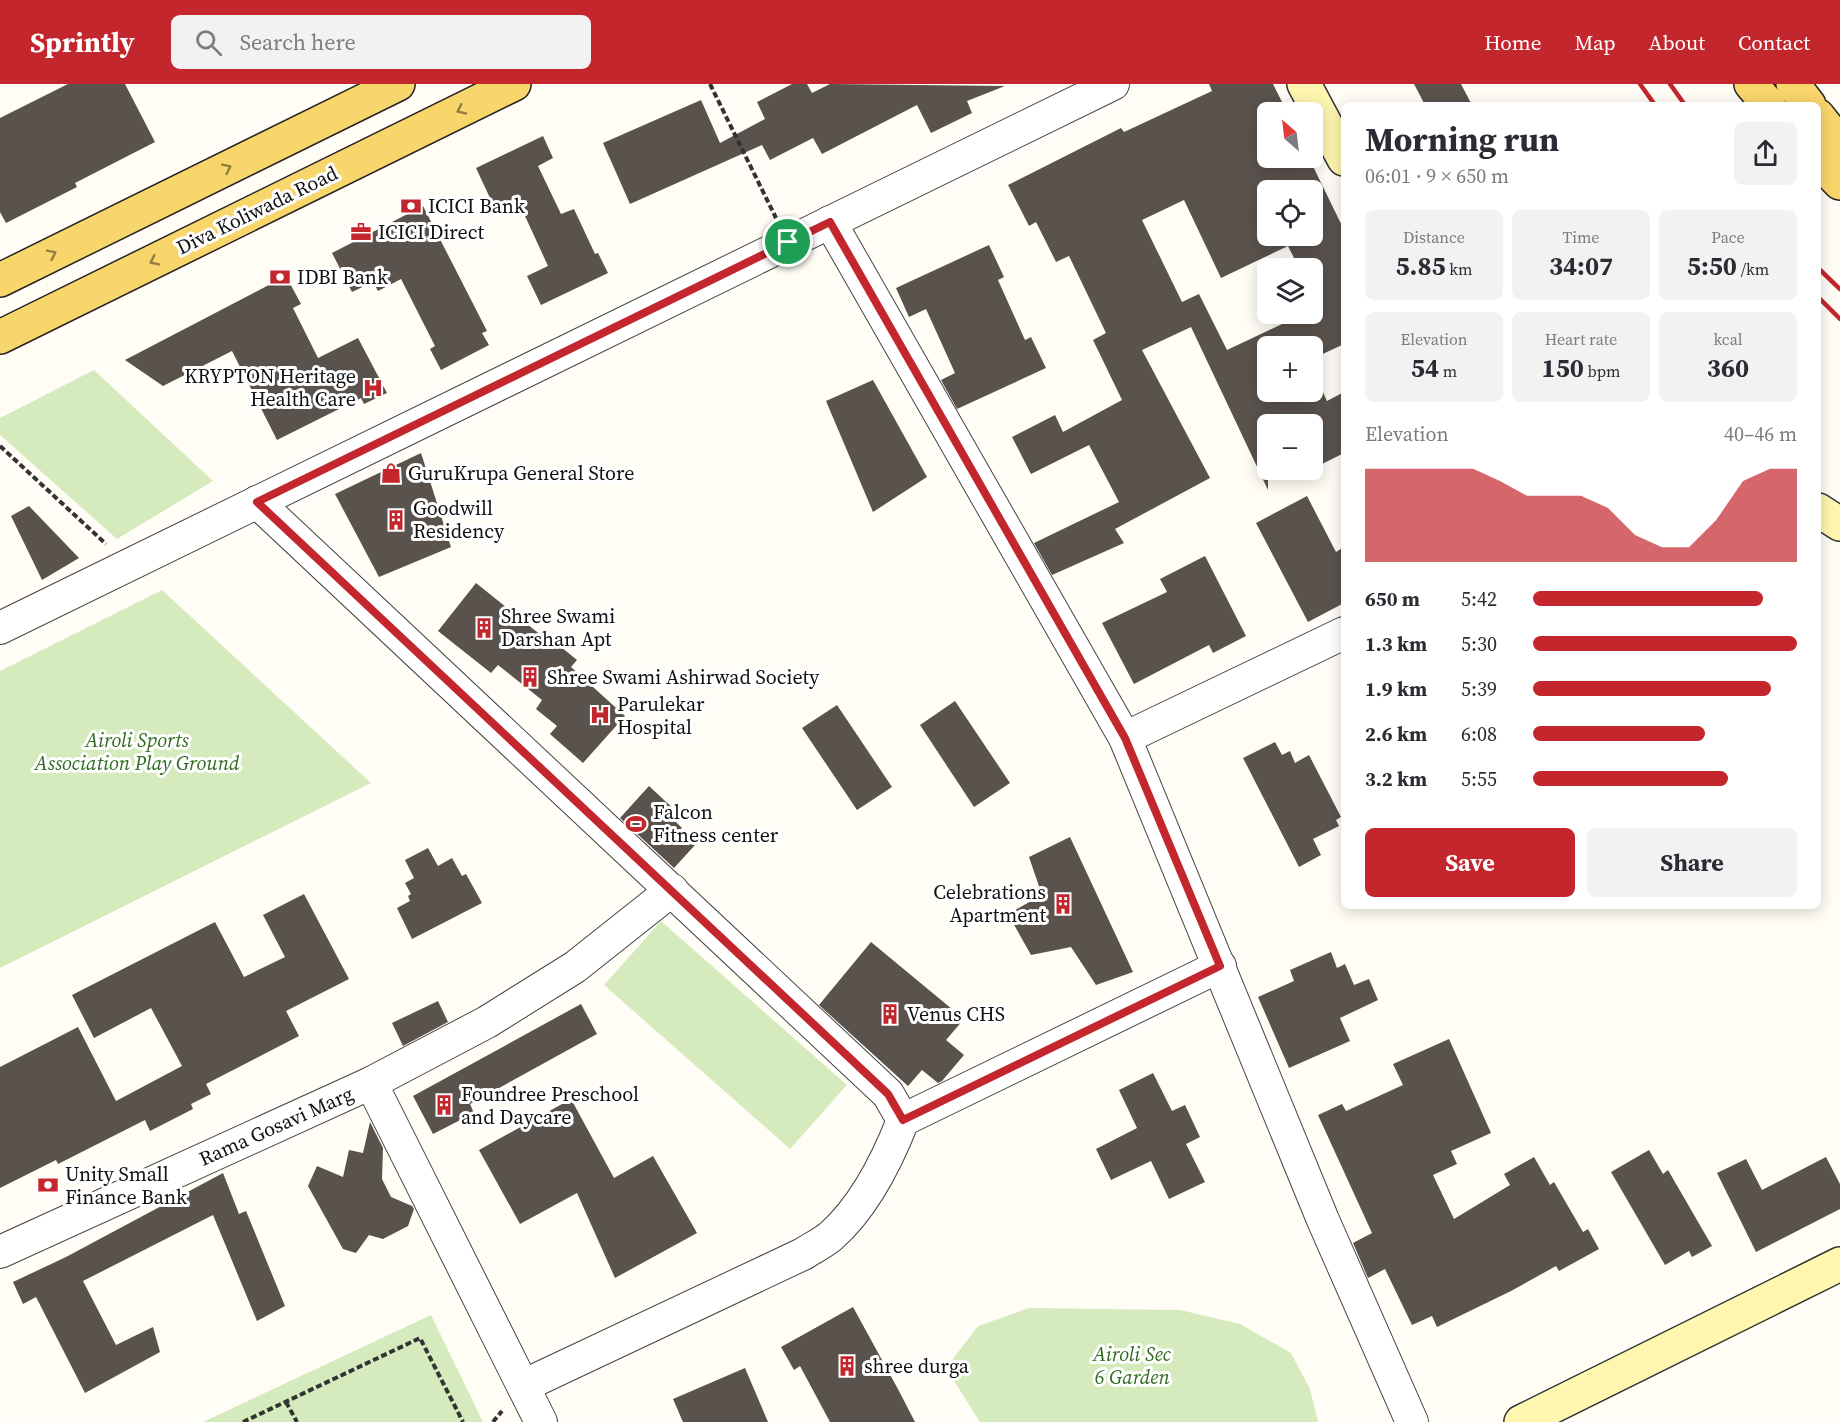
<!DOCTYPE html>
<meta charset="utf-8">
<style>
:root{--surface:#fff;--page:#f2f2f3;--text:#2b2b33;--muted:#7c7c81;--accent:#c4262e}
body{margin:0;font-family:"Source Serif 4",serif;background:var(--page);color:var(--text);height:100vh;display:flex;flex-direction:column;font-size:22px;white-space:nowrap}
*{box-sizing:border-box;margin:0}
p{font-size:20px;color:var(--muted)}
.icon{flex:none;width:33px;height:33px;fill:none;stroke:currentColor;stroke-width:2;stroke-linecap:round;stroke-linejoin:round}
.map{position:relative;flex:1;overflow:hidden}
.panel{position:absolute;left:1341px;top:18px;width:480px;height:807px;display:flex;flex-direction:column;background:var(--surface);border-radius:9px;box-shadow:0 3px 15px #0003}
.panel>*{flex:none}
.needle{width:39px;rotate:332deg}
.controls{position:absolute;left:1257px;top:18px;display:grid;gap:12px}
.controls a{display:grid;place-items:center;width:66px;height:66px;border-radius:9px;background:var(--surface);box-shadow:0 3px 15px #0003;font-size:30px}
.pin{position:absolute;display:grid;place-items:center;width:51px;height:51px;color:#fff;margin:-26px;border:3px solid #fff;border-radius:50%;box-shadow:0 2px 6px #0007}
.round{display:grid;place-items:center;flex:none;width:63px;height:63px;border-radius:9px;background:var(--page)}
.head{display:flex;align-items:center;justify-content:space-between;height:102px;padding:0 24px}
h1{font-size:33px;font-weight:700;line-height:45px}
.metrics{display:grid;grid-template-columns:repeat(3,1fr);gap:9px;height:102px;padding:6px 24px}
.metrics div{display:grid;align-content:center;border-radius:9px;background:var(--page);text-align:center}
.metrics b{font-size:26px;font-weight:700}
.metrics small{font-size:16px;font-weight:400}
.metrics p{font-size:16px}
.chart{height:168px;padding:12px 24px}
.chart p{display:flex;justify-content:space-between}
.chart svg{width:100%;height:108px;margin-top:6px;fill:var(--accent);opacity:.7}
.cta{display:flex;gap:12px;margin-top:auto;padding:12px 24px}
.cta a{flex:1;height:69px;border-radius:9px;background:var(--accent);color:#fff;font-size:24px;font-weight:700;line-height:69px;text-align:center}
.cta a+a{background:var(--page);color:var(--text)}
ul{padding:0 24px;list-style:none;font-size:20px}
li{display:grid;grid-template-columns:96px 72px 1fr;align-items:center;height:45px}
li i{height:15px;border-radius:8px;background:var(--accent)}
header{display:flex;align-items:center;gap:36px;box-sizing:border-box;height:84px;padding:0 30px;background:var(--accent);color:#fff}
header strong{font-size:28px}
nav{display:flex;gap:33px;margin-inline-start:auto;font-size:21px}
.search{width:420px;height:54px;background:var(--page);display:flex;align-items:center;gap:15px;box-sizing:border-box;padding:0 21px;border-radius:9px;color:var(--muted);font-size:22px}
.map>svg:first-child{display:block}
.green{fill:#d5ebbd}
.building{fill:#5a524d;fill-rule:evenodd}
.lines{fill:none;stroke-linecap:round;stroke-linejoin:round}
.street-casing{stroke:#444;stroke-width:34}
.secondary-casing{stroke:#333;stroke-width:36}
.primary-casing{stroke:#222;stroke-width:36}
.path{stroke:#333;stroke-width:4;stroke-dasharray:6 3;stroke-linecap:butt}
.street{stroke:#fff;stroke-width:32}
.secondary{stroke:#fff6b0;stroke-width:33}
.primary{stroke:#f9d66b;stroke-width:33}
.rail{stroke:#c4262e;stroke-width:4.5}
.oneway{stroke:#917d42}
.route-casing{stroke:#fff;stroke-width:12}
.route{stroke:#c4262e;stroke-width:8}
.labels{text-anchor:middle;stroke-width:6;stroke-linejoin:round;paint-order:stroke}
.poi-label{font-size:20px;fill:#111;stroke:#fff;text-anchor:start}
.street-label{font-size:20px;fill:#111;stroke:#fff}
.park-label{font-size:20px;font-style:italic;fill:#2f6b1f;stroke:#fff}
</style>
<header>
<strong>Sprintly</strong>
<div class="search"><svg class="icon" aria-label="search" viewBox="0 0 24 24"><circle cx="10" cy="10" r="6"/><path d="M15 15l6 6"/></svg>Search here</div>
<nav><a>Home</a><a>Map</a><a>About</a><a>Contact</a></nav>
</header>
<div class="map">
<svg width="1840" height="1338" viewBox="0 0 1840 1338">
<rect width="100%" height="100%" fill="#fffdf5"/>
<!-- green -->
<g class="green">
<polygon points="94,286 213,397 117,455 0,351 0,334"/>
<polygon points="162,506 371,699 0,884 0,587"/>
<polygon points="661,837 847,1001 790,1065 604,901"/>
<polygon points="1029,1224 1180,1226 1240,1240 1291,1269 1310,1305 1318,1338 980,1338 946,1284 978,1242"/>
<polygon points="431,1231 483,1338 203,1338"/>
</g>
<!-- building -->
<g class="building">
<polygon points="68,0 125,0 155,58 75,99 77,103 6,139 0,128 0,34"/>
<polygon points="792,0 807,0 812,9 830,0 1005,2 967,17 972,29 931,49 917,21 822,70 813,54 770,76 762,61 630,120 603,59 701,16 720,59 765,35 757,18"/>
<path d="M 1209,0 L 1273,0 L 1287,28 L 1268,28 L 1268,74 L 1309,74 L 1344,146 L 1344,260 L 1312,275 L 1312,262 L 1268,262 L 1268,308 L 1323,308 L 1327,317 L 1344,308 L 1344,369 L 1320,381 L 1312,365 L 1312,340 L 1268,340 L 1268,406 L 1191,243 L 1142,266 L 1210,394 L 1115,445 L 1124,459 L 1052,491 L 1034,459 L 1119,418 L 1089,361 L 1031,390 L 1012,353 L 1055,331 L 1063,348 L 1122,316 L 1093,256 L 1106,249 L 1069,172 L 1056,178 L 1036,138 L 1029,142 L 1008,101 L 1121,44 L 1124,48 L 1212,7 ZM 1268,106 L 1312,106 L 1312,152 L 1268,152 ZM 1184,116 L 1221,194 L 1288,162 L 1299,184 L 1312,184 L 1312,230 L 1303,230 L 1227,266 L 1199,210 L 1182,218 L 1142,136 Z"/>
<polygon points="1414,0 1461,0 1472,21 1425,21"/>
<polygon points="543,52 553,74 538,82 561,130 574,125 595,170 598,169 608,189 541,221 527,192 548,182 519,119 497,129 476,84"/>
<polygon points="423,122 487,247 482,249 489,261 441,286 430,265 435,262 401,195 378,207 373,198 352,208 332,169"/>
<polygon points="989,161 1004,193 998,196 1025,256 1031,253 1046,284 957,325 941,296 955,289 926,225 909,233 896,204"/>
<polygon points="286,192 301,220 293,224 318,274 358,254 387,309 364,320 361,314 277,356 232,267 163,302 125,276"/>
<polygon points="873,296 927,393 873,428 826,317"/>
<polygon points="421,369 451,463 379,493 335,410"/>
<polygon points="1307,412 1336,468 1344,463 1344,519 1308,538 1256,439"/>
<polygon points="29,422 79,474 42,496 11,432"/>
<polygon points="1205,472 1246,552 1213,569 1209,561 1134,600 1102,539 1167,508 1160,495"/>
<polygon points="476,499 547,556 550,554 577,576 571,583 625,632 583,679 550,650 557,642 536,625 542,616 498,581 491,589 438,547"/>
<polygon points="955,617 1010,699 974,723 920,641"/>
<polygon points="837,621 892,703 857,726 802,644"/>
<polygon points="1275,658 1282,671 1290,667 1295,679 1309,671 1341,733 1336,736 1339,742 1313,755 1321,771 1299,783 1243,674"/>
<polygon points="649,702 677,728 672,734 682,744 679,747 695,761 674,784 620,734"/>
<polygon points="1070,753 1133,888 1096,901 1071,863 1031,871 1008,830 1042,811 1029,773"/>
<polygon points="428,764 438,782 452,774 462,792 466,790 482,819 412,855 397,824 410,817 408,812 411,810 405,799 414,794 405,776"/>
<polygon points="304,810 349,895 286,927 299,952 206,1000 211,1010 191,1020 193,1025 150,1047 145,1036 58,1080 56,1076 0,1104 0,983 78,943 116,1017 182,982 151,924 94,954 72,911 215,838 244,893 285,873 263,831"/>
<polygon points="871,858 964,935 946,956 964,971 942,997 938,999 922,986 908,1002 819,921"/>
<polygon points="1331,868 1337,884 1345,880 1354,901 1369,895 1378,916 1340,934 1350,957 1289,984 1258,913 1294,897 1290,886"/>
<polygon points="438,917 448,938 403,962 392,939"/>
<polygon points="581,920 597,950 470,1020 474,1029 433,1050 413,1012"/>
<polygon points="1449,955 1491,1049 1451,1067 1457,1080 1433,1091 1454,1135 1510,1101 1504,1090 1534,1073 1550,1101 1554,1098 1583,1148 1588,1145 1599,1165 1559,1187 1556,1182 1511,1207 1437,1243 1432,1232 1412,1241 1385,1185 1368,1194 1353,1159 1372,1149 1318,1031 1342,1020 1346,1027 1403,1001 1393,980"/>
<polygon points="1153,989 1172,1027 1185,1021 1200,1053 1186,1060 1205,1098 1169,1115 1151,1077 1111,1096 1096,1065 1137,1044 1119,1006"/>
<polygon points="571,1015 614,1094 653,1072 697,1149 615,1194 577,1109 520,1140 479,1066"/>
<polygon points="370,1038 383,1064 382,1095 391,1113 412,1122 414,1125 408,1142 383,1155 369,1151 356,1169 343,1165 308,1102 317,1082 343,1093 349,1066 363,1069"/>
<polygon points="1649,1066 1663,1090 1668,1086 1712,1162 1692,1173 1689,1167 1665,1181 1611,1088"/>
<polygon points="1826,1073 1840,1100 1840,1125 1756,1168 1717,1089 1746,1075 1762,1106"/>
<polygon points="223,1089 239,1130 246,1127 285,1222 257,1237 213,1131 83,1197 116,1261 153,1243 160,1268 85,1309 36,1213 23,1220 13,1198 66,1173"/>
<polygon points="853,1223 899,1307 915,1338 830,1338 800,1282 794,1286 781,1263"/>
<polygon points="745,1284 768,1338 683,1338 673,1315"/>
</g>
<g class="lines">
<!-- street casing -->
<g class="street-casing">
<g id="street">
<polyline points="830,138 1125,654 1323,1136 1412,1338"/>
<polyline points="257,418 888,1010 903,1036"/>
<polyline points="0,544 1113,0"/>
<polyline points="1125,654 1344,549"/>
<polyline points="371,999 541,1338"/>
<polyline points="0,1168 371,999 487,938 575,883 672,806"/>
<path d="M 523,1302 L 803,1170 C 812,1164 823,1159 831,1152 C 865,1122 887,1077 903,1036 L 1220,882"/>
</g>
</g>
<!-- secondary casing -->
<g class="secondary-casing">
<g id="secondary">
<polyline points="1304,0 1344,75"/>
<polyline points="1818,426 1840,440"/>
<polyline points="1521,1338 1840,1180"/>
</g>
</g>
<!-- primary casing -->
<g class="primary-casing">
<g id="primary">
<polyline points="1751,0 1769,21"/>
<polyline points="1793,0 1809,21"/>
<polyline points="1818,32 1840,60"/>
<polyline points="1818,76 1840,99"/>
<polyline points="0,196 398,0"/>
<polyline points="0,253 514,0"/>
</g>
</g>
<!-- path -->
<g class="path">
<polyline points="710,0 776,134"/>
<polyline points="0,362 106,460"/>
<polyline points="286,1318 297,1338"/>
<polyline points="243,1338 420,1254 463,1338"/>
<polyline points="493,1338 502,1327"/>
</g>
<!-- street -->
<use href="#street" class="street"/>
<!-- secondary -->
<use href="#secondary" class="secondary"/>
<!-- primary -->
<use href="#primary" class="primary"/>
<!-- rail -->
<g class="rail">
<polyline points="1640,0 1655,21"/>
<polyline points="1670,0 1685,21"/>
<polyline points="1818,184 1840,205"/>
<polyline points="1818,213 1840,235"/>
</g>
</g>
<!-- one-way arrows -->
<defs><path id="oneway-chevron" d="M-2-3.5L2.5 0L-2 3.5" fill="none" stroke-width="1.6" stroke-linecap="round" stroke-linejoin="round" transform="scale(1.5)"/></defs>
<g class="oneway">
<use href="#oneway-chevron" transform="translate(461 26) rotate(154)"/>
<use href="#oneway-chevron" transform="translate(227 84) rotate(-26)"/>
<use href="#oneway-chevron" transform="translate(52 170) rotate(-26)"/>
<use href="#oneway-chevron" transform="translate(154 177) rotate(154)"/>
</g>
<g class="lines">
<!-- route casing -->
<g class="route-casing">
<polygon id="route" points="830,138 1125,654 1220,882 903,1036 888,1010 257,418"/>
</g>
<!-- route -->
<use href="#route" class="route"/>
</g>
<!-- icons -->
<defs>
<g id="bank-bare" transform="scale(1.62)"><path d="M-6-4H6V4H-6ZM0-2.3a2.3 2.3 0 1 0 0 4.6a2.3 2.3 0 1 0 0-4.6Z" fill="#c4262e" stroke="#fff" stroke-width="2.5" paint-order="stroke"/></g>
<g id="office-bare" transform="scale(1.62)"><path d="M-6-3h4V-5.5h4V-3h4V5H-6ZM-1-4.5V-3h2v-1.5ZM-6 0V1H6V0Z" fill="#c4262e" stroke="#fff" stroke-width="2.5" paint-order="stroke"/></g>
<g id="hospital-bare" transform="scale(1.62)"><path d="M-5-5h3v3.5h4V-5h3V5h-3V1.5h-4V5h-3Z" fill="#c4262e" stroke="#fff" stroke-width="2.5" paint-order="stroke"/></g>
<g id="shop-bare" transform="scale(1.62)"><path d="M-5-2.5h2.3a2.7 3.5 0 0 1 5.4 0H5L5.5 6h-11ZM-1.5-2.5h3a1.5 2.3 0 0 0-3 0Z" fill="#c4262e" stroke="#fff" stroke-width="2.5" paint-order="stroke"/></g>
<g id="building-bare" transform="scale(1.62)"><path d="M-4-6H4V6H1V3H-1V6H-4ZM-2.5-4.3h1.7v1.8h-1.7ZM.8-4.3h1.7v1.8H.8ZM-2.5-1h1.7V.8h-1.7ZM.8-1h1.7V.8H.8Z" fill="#c4262e" stroke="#fff" stroke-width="2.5" paint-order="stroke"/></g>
<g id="stadium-bare" transform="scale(1.62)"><path d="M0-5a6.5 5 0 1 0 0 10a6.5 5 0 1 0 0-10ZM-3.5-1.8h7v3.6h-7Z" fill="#c4262e" stroke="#fff" stroke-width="2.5" paint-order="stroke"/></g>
</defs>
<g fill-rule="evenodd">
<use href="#bank-bare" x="411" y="122"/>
<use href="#office-bare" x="361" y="148"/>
<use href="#bank-bare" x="280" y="193"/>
<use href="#hospital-bare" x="373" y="304"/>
<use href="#shop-bare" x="391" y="389"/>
<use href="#building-bare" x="396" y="436"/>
<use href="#building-bare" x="484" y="544"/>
<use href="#building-bare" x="530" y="593"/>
<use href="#hospital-bare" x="600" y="631"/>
<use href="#stadium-bare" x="636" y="740"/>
<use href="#building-bare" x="1063" y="820"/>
<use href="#building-bare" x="890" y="930"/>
<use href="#building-bare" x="444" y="1021"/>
<use href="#bank-bare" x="48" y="1101"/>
<use href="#building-bare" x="847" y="1282"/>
</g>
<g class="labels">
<!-- poi labels -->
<g class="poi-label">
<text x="428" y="129">ICICI Bank</text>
<text x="378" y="155">ICICI Direct</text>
<text x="297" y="200">IDBI Bank</text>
<text x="356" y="299" text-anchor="end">KRYPTON Heritage<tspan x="356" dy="23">Health Care</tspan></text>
<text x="408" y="396">GuruKrupa General Store</text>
<text x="413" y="431">Goodwill<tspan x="413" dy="23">Residency</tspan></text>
<text x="501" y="539">Shree Swami<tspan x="501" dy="23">Darshan Apt</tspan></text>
<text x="547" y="600">Shree Swami Ashirwad Society</text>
<text x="617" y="627">Parulekar<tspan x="617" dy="23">Hospital</tspan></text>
<text x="653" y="735">Falcon<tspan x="653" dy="23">Fitness center</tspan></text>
<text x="1046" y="815" text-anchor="end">Celebrations<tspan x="1046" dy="23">Apartment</tspan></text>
<text x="907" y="937">Venus CHS</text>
<text x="461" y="1017">Foundree Preschool<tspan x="461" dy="23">and Daycare</tspan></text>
<text x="65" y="1097">Unity Small<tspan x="65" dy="23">Finance Bank</tspan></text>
<text x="864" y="1289">shree durga</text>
</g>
<!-- street labels -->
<g class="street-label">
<text transform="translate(257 126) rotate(-26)" y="7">Diva Koliwada Road</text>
<text transform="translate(276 1042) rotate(-24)" y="7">Rama Gosavi Marg</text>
</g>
<!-- park labels -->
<g class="park-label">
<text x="137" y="663">Airoli Sports<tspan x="137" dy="23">Association Play Ground</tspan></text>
<text x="1132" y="1277">Airoli Sec<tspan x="1132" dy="23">6 Garden</tspan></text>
</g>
</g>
</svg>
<div class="controls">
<a><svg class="needle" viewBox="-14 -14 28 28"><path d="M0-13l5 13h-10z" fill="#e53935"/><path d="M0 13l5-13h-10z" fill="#7c7c81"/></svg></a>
<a><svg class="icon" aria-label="locate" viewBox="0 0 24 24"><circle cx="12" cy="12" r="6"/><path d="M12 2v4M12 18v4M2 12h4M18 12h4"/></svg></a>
<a><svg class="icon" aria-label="layers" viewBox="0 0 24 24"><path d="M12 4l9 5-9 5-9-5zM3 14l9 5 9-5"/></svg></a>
<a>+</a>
<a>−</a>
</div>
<div class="pin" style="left:788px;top:158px;background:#1e9e55"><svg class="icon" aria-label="arrive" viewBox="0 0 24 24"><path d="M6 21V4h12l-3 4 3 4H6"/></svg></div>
<section class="panel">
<div class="head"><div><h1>Morning run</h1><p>06:01 · 9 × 650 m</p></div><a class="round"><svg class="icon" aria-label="share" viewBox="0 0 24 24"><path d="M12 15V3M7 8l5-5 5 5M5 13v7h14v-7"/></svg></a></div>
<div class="metrics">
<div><p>Distance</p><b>5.85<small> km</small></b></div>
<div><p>Time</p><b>34:07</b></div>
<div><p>Pace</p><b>5:50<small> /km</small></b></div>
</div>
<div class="metrics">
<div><p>Elevation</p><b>54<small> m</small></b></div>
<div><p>Heart rate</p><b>150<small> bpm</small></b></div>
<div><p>kcal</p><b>360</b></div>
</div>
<div class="chart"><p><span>Elevation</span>40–46 m</p>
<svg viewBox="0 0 160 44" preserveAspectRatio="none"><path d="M0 44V6L10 6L20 6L30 6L40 6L50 11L60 17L70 17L80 17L90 22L100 33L110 38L120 38L130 27L140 11L150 6L160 6V44z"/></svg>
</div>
<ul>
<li><b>650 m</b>5:42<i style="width:87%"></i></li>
<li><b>1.3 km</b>5:30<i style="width:100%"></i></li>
<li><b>1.9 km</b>5:39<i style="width:90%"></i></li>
<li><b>2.6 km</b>6:08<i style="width:65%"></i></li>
<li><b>3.2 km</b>5:55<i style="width:74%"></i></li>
</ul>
<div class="cta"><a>Save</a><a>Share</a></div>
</section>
</div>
